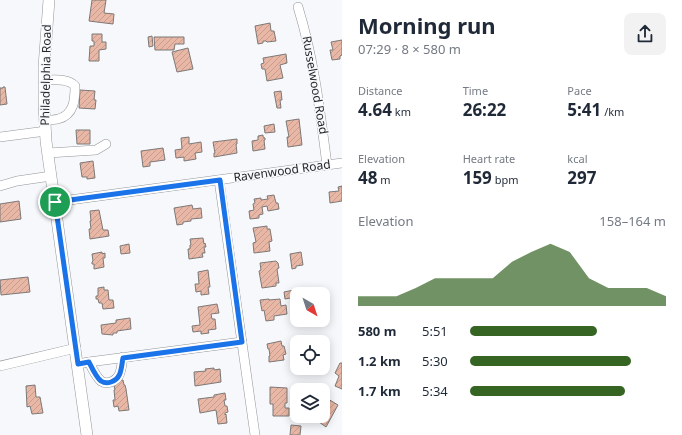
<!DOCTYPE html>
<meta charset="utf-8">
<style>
:root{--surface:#fff;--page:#f2f2f3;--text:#1f2937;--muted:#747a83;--accent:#366423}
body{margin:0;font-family:"Noto Sans",sans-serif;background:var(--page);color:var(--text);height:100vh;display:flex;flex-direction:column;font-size:15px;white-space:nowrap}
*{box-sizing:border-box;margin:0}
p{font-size:13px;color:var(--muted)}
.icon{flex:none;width:22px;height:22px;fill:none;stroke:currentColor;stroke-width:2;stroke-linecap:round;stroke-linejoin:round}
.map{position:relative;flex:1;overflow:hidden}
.details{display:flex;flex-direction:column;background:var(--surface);width:340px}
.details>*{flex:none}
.needle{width:26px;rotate:141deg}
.controls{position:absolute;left:290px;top:287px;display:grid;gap:8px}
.controls a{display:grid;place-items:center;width:40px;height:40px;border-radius:8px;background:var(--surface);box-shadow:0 2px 10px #0003;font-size:20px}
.pin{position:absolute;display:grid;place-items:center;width:34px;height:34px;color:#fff;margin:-17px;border:2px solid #fff;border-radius:50%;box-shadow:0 1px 4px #0007}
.round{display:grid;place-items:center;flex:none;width:42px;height:42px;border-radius:8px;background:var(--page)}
.head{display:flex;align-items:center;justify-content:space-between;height:68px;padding:0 16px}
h1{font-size:22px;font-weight:700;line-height:30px}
.stats{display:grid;grid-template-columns:repeat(3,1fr);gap:6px;height:68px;padding:4px 16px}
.stats div{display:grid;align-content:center}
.stats b{font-size:17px;font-weight:700}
.stats small{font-size:11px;font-weight:400}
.stats p{font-size:11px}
.chart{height:112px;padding:8px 16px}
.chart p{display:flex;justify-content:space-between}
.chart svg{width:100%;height:72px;margin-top:4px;fill:var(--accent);opacity:.7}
ul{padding:0 16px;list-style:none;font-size:13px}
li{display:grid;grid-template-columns:64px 48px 1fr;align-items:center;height:30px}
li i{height:10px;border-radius:5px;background:var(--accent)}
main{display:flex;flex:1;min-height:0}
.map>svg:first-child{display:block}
.building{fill:url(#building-hatch);stroke:#7d7877}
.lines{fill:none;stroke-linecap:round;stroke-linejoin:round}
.minor-casing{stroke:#939598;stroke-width:10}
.major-casing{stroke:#939598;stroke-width:12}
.minor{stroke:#fff;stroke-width:9}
.major{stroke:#fff;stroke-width:11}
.route-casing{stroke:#fff;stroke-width:8}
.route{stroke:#1a73e8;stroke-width:5}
.labels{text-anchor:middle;stroke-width:3;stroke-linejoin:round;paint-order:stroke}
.street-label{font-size:12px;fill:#28292a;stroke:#f6f8fc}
</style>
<main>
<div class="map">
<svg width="342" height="435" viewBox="0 0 342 435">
<defs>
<pattern id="building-hatch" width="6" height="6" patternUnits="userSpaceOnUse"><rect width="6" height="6" fill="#e9b7a5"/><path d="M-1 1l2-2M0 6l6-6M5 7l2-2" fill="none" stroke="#c89d8e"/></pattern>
</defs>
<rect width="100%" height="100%" fill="#f6f8fc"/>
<!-- building -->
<g class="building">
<polygon points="92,0 106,0 104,13 114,14 113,24 89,21"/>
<polygon points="270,23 271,31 274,31 276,41 267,42 266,41 263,41 263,43 258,44 255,26"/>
<polygon points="92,34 102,34 102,42 106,42 106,49 99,50 99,61 89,61 90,46 94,46 94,41 92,41"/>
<polygon points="152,36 153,46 149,47 148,37"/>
<polygon points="154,37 184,37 184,44 175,44 174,50 155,50"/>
<polygon points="342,40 342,55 340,56 340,59 332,60 330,50 333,50 331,42"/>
<polygon points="188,48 193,69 177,72 172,52"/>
<polygon points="286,54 287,63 280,65 283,78 267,81 265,69 262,69 261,64 264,63 263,58"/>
<polygon points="3,87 5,87 7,104 0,105 0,88 3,88"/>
<polygon points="80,90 95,91 94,100 96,100 95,109 79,108"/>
<polygon points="281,91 282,100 280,100 281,108 277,108 274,92"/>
<polygon points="299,119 302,145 288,147 287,137 289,137 286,121"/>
<polygon points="274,124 275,132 265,133 264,126"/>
<polygon points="76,130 90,130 90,144 77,144"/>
<polygon points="263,135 263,137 265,138 265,140 264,140 265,149 253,151 252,141 258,140 258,136"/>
<polygon points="189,137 189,144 201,142 202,152 195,153 196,159 184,161 184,157 176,158 175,150 182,149 181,138"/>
<polygon points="237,139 237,144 236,144 237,153 214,157 214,153 215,153 213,142"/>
<polygon points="163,148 165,160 150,162 150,166 143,167 141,151"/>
<polygon points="93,161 95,178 87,179 87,177 82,177 80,163"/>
<polygon points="342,186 342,201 330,203 329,192 339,191 338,187"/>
<polygon points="274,195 276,203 278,203 279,209 268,211 267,206 262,207 263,214 259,215 259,218 250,219 249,211 254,210 253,204 255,203 254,199 261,198 261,200 268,199 267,196"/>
<polygon points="19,201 21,219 0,222 0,204"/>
<polygon points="192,205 193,209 201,208 202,218 191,219 191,221 183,222 183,224 177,225 174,208"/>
<polygon points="99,210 103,230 108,230 109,236 90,239 89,229 91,229 90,221 91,221 90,211"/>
<polygon points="267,226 267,229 270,229 272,241 269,242 270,251 254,253 253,243 256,242 253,228"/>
<polygon points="203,238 204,244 205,243 206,247 204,247 205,253 202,253 203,257 189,259 188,249 190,249 190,245 191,245 190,239"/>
<polygon points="129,244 130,253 121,254 120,246"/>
<polygon points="102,252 102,254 105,253 105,258 103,258 104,267 94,269 94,264 92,264 92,262 93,261 92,254"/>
<polygon points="301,252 303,265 296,266 296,268 292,269 290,254"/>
<polygon points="276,261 278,263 279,268 277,269 279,283 276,283 276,286 262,288 259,271 261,270 260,263"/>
<polygon points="208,270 210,287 208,287 209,294 201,295 201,291 196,292 195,284 199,284 198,272"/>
<polygon points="28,277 30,292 1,295 0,280"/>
<polygon points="104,287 104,290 108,290 109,300 113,300 114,308 103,309 102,303 99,303 98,299 96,299 96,296 98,296 98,288"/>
<polygon points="313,288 314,294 307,294 306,289"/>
<polygon points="294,290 295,297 285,299 284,292"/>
<polygon points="269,299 269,300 280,299 281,306 286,305 287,314 274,316 274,320 266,321 264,310 262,311 260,300"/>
<polygon points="217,304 219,313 211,314 212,319 215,319 216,329 208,330 209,333 201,334 201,331 193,332 192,326 200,325 198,307"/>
<polygon points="130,318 131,329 117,331 117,333 113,333 113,335 102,334 101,325 116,323 116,320"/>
<polygon points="281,341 282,346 284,346 286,354 283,355 284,360 269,362 269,356 270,356 269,349 268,349 267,344"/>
<polygon points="340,363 342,363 342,389 335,386 339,376 335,373"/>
<polygon points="214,368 214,370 220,369 221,382 195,386 194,372 206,371 205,369"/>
<polygon points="123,380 124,385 125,385 126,389 129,410 119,411 118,406 114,407 113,400 115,400 114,390 115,390 114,386 115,386 115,381"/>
<polygon points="35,385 36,397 40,397 43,413 32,414 30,406 27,407 26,386"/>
<polygon points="270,387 287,388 287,403 285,403 285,408 289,408 289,416 273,416 273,404 270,404"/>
<polygon points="225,393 226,400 224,400 225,406 227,406 228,412 225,413 225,415 226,414 227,423 218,424 216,410 200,413 198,399 214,397 214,395"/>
<polygon points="328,399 338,405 326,427 315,419 317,417 316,416 323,416 323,407"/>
<polygon points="291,425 301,426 300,435 290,435"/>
</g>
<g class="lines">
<!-- minor casing -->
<g class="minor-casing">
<g id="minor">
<path d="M 298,7 C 314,59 320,111 327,165"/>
<path d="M 44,80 C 54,80 68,78 75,86 C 75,100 74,115 58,119 C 54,120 49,120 45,120"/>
<polyline points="0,137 46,131"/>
<polyline points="48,153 96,150 106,144"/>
<polyline points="219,180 255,435"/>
<polyline points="0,186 17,181 51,176"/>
<polyline points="55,202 342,163"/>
<path d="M 89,362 C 92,368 96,377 101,381 C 104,383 108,383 111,382 C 122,378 121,367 123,357"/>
<polyline points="78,364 89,362 242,342"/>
<polyline points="0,366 76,348"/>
</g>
</g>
<!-- major casing -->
<g class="major-casing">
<polyline id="major" points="49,0 44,67 44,106 46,141 87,435"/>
</g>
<!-- minor -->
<use href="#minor" class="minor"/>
<!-- major -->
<use href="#major" class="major"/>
</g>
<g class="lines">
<!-- route casing -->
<g class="route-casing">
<path id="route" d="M 220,180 L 242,342 L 123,358 C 121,368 122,378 111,382 C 108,383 104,383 101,381 C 96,377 92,368 89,362 L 78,364 L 55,202 Z"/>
</g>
<!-- route -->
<use href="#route" class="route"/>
</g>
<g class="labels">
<!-- street labels -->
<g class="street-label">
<text transform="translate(46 75) rotate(-89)" y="4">Philadelphia Road</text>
<text transform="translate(315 85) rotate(80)" y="4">Russelwood Road</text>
<text transform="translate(282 171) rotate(-8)" y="4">Ravenwood Road</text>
</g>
</g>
</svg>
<div class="controls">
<a><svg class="needle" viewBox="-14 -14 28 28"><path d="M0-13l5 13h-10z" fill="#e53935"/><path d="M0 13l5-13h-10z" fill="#747a83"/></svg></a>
<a><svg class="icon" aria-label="locate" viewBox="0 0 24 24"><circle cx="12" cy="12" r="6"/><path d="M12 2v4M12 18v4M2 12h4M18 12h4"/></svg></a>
<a><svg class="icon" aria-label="layers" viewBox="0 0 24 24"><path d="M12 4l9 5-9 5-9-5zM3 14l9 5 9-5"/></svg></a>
</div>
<div class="pin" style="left:55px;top:202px;background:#1e9e55"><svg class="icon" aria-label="arrive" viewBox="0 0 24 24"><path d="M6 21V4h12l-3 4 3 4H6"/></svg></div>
</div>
<section class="details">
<div class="head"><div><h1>Morning run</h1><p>07:29 · 8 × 580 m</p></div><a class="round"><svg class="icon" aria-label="share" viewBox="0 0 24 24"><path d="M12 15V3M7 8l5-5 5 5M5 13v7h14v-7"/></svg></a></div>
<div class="stats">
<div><p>Distance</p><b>4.64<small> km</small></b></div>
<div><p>Time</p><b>26:22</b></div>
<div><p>Pace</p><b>5:41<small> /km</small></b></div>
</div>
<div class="stats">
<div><p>Elevation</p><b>48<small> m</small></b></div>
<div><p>Heart rate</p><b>159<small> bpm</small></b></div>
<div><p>kcal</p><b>297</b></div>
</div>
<div class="chart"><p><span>Elevation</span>158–164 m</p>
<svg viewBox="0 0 160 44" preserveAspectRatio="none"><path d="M0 44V38L10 38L20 38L30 33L40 27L50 27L60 27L70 27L80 17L90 11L100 6L110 11L120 27L130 33L140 33L150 33L160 38V44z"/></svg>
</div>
<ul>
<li><b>580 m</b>5:51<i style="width:65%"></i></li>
<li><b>1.2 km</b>5:30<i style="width:82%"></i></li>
<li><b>1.7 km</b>5:34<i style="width:79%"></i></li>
</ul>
</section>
</main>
